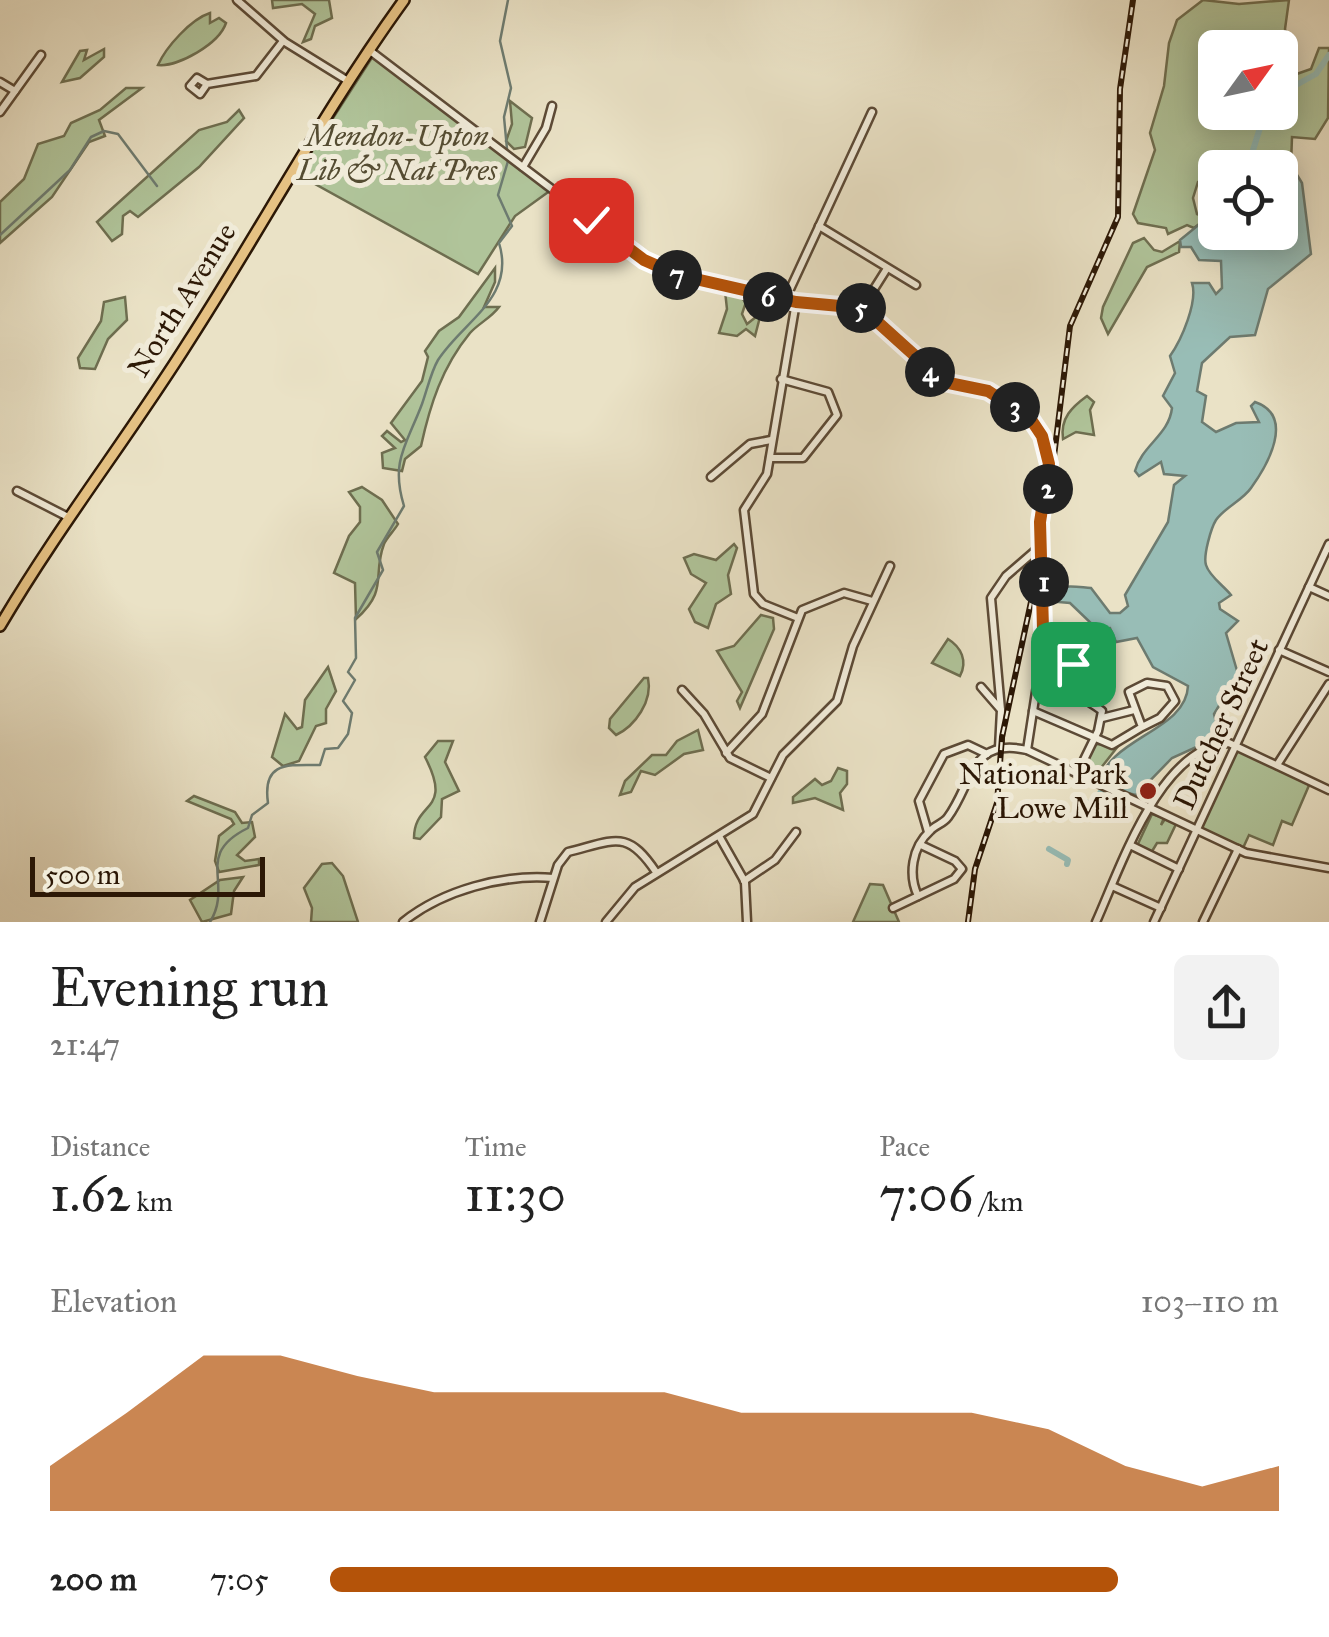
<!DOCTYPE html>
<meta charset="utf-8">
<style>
:root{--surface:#fff;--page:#f2f2f2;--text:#222;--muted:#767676;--accent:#b45309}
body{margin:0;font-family:"IM FELL Great Primer",serif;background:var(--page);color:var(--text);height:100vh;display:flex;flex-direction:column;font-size:38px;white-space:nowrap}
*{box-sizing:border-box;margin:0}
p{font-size:32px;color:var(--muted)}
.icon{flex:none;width:55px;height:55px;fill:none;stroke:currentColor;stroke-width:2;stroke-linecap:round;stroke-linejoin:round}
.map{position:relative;height:922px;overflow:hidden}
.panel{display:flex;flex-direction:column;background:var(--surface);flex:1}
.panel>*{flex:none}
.needle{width:65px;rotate:57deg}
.controls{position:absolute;left:1198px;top:30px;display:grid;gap:20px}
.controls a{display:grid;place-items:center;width:100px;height:100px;border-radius:15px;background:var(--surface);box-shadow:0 5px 25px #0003;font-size:50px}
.scale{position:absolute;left:30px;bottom:25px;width:235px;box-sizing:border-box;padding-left:10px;border:5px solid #2c1806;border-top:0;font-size:28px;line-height:35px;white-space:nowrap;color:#2c1806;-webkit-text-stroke:8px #f1ecda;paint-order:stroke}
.pin{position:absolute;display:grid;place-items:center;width:85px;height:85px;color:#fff;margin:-42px;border-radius:20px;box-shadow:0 5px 15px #0006}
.km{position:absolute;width:50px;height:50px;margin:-25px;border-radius:50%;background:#222;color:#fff;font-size:28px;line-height:50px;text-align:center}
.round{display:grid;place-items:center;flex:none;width:105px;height:105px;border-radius:15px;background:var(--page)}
.summary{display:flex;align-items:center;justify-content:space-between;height:170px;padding:0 50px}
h1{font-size:55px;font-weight:600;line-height:75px}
.stats{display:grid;grid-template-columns:repeat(3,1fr);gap:15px;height:170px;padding:10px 50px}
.stats div{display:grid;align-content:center}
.stats b{font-size:50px;font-weight:600}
.stats small{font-size:28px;font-weight:400}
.stats p{font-size:28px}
.chart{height:280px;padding:20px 50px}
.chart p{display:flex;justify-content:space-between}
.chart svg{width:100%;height:180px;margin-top:10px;fill:var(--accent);opacity:.7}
ul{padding:0 50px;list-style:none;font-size:32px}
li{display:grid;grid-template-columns:160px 120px 1fr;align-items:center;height:75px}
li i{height:25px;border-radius:12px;background:var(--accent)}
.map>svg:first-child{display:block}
.green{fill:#b0c49a;stroke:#6e6e50;stroke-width:2.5}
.water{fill:#98bdb6;stroke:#6d7b70;stroke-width:2.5}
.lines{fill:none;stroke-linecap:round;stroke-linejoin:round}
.stream{stroke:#6d7b70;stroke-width:2.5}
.river{stroke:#98bdb6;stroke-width:6}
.minor-casing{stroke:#5c4a36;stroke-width:11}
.major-casing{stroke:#2c1806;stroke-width:14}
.minor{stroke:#f1ecda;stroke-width:6}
.major{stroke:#e5c183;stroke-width:9}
.rail-casing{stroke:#2c1806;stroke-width:6}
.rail{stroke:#f1ecda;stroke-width:2.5;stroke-dasharray:8;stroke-linecap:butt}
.route-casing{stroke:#fff;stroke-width:20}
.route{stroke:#b45309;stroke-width:12}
.poi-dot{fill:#8f2418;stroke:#f1ecda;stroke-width:4}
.labels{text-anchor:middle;stroke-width:10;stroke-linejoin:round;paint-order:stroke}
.park-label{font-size:30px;font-style:italic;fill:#544c32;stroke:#f1ecda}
.street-label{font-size:30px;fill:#2c1806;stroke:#f1ecda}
.poi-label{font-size:30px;fill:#2c1806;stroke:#f1ecda;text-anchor:end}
</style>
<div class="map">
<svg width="1329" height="922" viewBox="0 0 1329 922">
<rect width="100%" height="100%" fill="#eae2c6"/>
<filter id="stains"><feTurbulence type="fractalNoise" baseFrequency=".002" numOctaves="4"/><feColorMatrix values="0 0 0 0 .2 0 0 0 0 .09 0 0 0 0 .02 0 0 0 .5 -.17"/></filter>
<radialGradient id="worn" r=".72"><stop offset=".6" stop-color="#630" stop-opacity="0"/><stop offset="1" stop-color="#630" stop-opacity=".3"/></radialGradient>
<!-- green -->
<g class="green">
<polygon points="272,0 329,0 332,18 315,26 311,39 303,42 315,14 302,4 273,8"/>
<polygon points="1203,0 1239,4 1289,0 1285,29 1291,51 1286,59 1280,56 1280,48 1271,47 1262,36 1255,41 1257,47 1215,48 1215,112 1280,112 1280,72 1288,77 1311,69 1319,48 1329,48 1328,118 1315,139 1292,137 1291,165 1215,168 1209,178 1198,182 1193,198 1197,214 1207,218 1194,228 1187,225 1168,234 1166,228 1138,223 1133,214 1155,150 1150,133 1164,86 1169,43 1177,20"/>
<path d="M 210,13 L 210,23 L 219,18 L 226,23 C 219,44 178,67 158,65 C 166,47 191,19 210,13 Z"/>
<polygon points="104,49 104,57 80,78 62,82 80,51 87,50 84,60"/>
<polygon points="373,56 551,190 515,216 478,274 297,174"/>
<polygon points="126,88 142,88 99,120 105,136 89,142 52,197 0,243 0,202 24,179 38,144 64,136 71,123 100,110"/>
<polygon points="510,101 532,118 525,147 514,149 506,141 512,124"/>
<polygon points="239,110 244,118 199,167 138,217 130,211 123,216 122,234 112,241 97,222 199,130 227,122"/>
<polygon points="1144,238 1154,250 1162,252 1180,241 1179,252 1147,267 1108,334 1101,318 1103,307 1133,243"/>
<path d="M 495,268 L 495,282 L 484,307 L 499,307 C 491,318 479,323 470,333 C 442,367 430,405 421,446 L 405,459 L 402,471 L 383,468 L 382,453 L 395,448 L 382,436 L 387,431 L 401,442 L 405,440 L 391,423 L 422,381 L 428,357 L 425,351 L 439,331 L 459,317 Z"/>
<polygon points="725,291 734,292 746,302 742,314 747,324 761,313 755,336 746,329 737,336 719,333 727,309"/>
<polygon points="125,297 127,320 108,339 95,369 80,368 78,358 101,321 104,302"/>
<path d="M 1087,396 L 1094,402 L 1090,410 L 1094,435 L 1076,432 L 1063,439 C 1060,418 1072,407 1087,396 Z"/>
<path d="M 362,487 L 382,500 L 398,524 C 394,531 387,537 384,544 C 372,576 389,590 356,619 L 355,583 L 334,573 L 349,536 L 360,522 L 360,507 L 349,492 Z"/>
<polygon points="734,544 737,548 728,575 731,594 716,604 708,628 695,622 689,609 706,583 691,574 684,558 694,554 716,560"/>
<polygon points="761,615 773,618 774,629 740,708 737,701 742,692 717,651 734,646"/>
<path d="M 948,639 C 961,647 968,661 960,676 L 932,663 Z"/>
<polygon points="328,667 336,691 326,709 326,723 316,726 299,761 283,766 272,757 285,714 297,729 302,727 305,700"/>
<path d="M 644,678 L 648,678 C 653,701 635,726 616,735 L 609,728 L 610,719 Z"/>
<polygon points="698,730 703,750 684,754 655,775 641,771 631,792 620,795 625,781 652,755 666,755 677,741"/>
<path d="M 438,741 L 453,741 L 445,762 L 459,791 L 442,799 L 441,817 L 420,839 L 414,838 C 414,800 454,813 425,757 Z"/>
<polygon points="1095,744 1119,745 1093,778 1081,772"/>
<polygon points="1237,749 1310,783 1292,825 1282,821 1273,845 1249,835 1243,848 1201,828"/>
<polygon points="838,768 847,771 847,784 840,793 843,810 815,798 793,803 793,797 815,779 822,785 831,781"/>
<polygon points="194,796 235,812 242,823 252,822 255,837 237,855 245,861 259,859 259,865 219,872 215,861 219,836 234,824 231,819 187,801"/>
<polygon points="1152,814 1164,818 1161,825 1165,819 1176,824 1167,843 1157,843 1151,853 1137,846"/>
<polygon points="332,863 343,876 358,922 311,922 312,908 304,888 322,864"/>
<polygon points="243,877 234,891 231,914 202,922 190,900 220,880"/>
<polygon points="870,884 883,885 899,922 853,922"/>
</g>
<!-- water -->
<path class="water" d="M 1266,165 L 1291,165 L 1302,183 L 1311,254 L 1268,289 L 1255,335 L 1230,337 L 1202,363 L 1197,391 L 1206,396 L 1202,422 L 1216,432 L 1236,423 L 1259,422 L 1251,406 L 1255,402 C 1296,416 1267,466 1251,488 C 1243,500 1224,508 1216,520 C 1211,528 1203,556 1206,565 C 1209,576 1224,586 1231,595 L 1219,603 L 1220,609 L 1238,621 L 1226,633 L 1238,674 L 1214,714 L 1218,730 L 1214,739 L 1172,758 L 1136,795 L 1098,786 C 1107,737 1186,732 1188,686 L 1153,667 L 1137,638 L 1116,642 L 1110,628 L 1097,629 L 1070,603 L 1046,601 C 1055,581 1075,587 1091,588 L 1110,613 L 1120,613 L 1128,606 L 1125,595 L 1168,522 L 1174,485 L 1185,476 L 1164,474 L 1161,462 L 1139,476 L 1135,471 C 1142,445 1169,435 1172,408 L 1163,396 L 1175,373 L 1170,356 C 1182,339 1198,301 1192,283 L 1209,283 L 1216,294 L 1222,288 L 1221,261 L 1199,260 L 1191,247 L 1181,247 L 1180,240 L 1207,218 L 1215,220 L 1215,232 L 1280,232 L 1280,168 L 1263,167 Z"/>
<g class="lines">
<!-- stream -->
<g class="stream">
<polyline points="507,149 504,117 511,88 500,41 508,0"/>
<polyline points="0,235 70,170 91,137 104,131 118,134 157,186"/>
<path d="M 210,922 C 234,883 193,855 248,828 L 252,815 L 268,803 C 262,761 288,765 320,765 L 325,749 L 338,748 L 348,734 L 352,713 L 343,701 L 355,680 L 348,672 L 356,658 L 355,618 L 383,570 L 377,552 L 404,506 C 390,461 407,444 422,404 C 427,390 431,372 438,360 C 463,321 516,298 499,243 L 512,226 L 498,195 L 508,161"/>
</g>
<!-- river -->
<g class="river">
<polyline points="1280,94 1316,74 1329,55"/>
<polyline points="1254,168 1253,150 1265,112"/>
<polyline points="1079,801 1093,804 1106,784"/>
<polyline points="1049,849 1068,860 1067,864"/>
</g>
<!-- minor casing -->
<g class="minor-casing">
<g id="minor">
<polyline points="237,0 285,42 348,81"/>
<polyline points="369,50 653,266 785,300 860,307 944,381 989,391 1030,419 1043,440 1049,474 1040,522 1044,558 1042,653 1027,750"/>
<polyline points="0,82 15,91"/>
<polyline points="207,84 200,94 190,86 197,78 207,84 256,76 283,41"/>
<polyline points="0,112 41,55"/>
<polyline points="523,167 546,128 552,106"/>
<polyline points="819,226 916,285"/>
<polyline points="785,300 872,112"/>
<polyline points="796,302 767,474 744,510 754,594 763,604 798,618"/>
<polyline points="862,308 886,270"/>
<polyline points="770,458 803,458 837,415 828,392 781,379"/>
<polyline points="711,477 750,444 771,440"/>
<polyline points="17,491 68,517"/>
<polyline points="1309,587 1329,596"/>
<path d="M 1044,629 C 1068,641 1069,668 1078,690 C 1082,700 1094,704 1102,711 L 1098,731 L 1077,774"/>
<polyline points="1279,650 1329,672"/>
<polyline points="981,687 1001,710 999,748"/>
<polyline points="682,690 704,714 730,758 771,778"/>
<polyline points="1001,710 991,598 1006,576 1043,544"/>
<polyline points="1033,711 1112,745 1142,727 1129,692 1147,683 1167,686 1175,701 1160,718 1142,727"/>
<polyline points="1102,718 1134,710"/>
<polyline points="726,753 762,714 802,610 844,593 872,601"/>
<polyline points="1277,765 1329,684"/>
<polyline points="928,832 919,801 944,754 968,745 987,754"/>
<polyline points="719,836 745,882 747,922"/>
<polyline points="1132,846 1179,869"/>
<polyline points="744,881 775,860 796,832"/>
<polyline points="1112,886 1161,908"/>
<path d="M 918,896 C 908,875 912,847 930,831 C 935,825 943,824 948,817 C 973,783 970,737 1027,750 L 1246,853 L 1329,868"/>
<polyline points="893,908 954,879 962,869 955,861 921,845"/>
<path d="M 403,922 C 443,890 503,874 553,878"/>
<path d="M 540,922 L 558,865 L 568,852 C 616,840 627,829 656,872"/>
<polyline points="606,922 635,887 753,814 783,755 837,701 853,646 890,566"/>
<path d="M 1096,922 C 1120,869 1160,746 1229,743 L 1329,790"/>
<polyline points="1154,922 1329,544"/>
<polyline points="1203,922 1238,849"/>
</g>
</g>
<!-- major casing -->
<g class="major-casing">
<path id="major" d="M 0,626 C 58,527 128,438 189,341 C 262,228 325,109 404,0"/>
</g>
<!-- minor -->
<use href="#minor" class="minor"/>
<!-- major -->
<use href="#major" class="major"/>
<!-- rail casing -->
<g class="rail-casing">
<polyline id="rail" points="968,922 975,869 997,803 1002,737 1043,546 1070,326 1118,217 1120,89 1133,0"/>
</g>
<!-- rail -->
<use href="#rail" class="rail"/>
</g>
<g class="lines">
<!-- route casing -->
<g class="route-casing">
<polyline id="route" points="591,220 644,260 678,275 796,302 862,308 944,382 988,391 1030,418 1042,436 1049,464 1040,522 1043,629 1054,636 1073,664"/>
</g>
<!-- route -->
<use href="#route" class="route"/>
</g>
<!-- markers -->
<circle class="poi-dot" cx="1148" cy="791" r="10"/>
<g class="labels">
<!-- park labels -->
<g class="park-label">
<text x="397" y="146">Mendon-Upton<tspan x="397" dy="34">Lib &amp; Nat Pres</tspan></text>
</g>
<!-- street labels -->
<g class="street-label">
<text transform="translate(182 300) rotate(-58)" y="10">North Avenue</text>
<text transform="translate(1221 724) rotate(-65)" y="10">Dutcher Street</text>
</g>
<!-- poi labels -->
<g class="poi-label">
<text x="1128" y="784">National Park<tspan x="1128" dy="34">Lowe Mill</tspan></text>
</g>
</g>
<rect width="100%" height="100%" filter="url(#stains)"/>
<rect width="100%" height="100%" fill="url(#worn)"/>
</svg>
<div class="controls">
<a><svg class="needle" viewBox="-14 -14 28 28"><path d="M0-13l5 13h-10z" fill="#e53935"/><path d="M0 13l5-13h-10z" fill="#767676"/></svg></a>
<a><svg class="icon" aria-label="locate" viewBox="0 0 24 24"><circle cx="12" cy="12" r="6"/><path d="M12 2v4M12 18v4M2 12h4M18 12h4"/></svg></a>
</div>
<div class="scale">500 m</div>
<div class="pin" style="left:1073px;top:664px;background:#1e9e55"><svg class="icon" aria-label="arrive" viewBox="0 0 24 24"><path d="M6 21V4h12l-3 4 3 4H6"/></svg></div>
<div class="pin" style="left:591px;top:220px;background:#d93025"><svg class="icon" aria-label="check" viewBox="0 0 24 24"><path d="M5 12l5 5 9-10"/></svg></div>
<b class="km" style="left:1044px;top:582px">1</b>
<b class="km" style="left:1048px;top:489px">2</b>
<b class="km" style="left:1015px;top:407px">3</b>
<b class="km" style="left:930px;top:372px">4</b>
<b class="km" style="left:861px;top:308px">5</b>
<b class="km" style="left:768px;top:297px">6</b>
<b class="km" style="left:677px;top:275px">7</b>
</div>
<section class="panel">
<div class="summary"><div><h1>Evening run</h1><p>21:47</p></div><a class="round"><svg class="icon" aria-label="share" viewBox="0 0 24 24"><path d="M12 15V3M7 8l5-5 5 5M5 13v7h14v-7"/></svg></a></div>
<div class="stats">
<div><p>Distance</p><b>1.62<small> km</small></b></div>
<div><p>Time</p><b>11:30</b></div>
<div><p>Pace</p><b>7:06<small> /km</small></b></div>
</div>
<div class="chart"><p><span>Elevation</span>103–110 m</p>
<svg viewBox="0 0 160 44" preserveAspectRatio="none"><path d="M0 44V33L10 20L20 6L30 6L40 11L50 15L60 15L70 15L80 15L90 20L100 20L110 20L120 20L130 24L140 33L150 38L160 33V44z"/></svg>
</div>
<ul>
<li><b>200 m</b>7:05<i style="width:83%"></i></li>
</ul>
</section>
